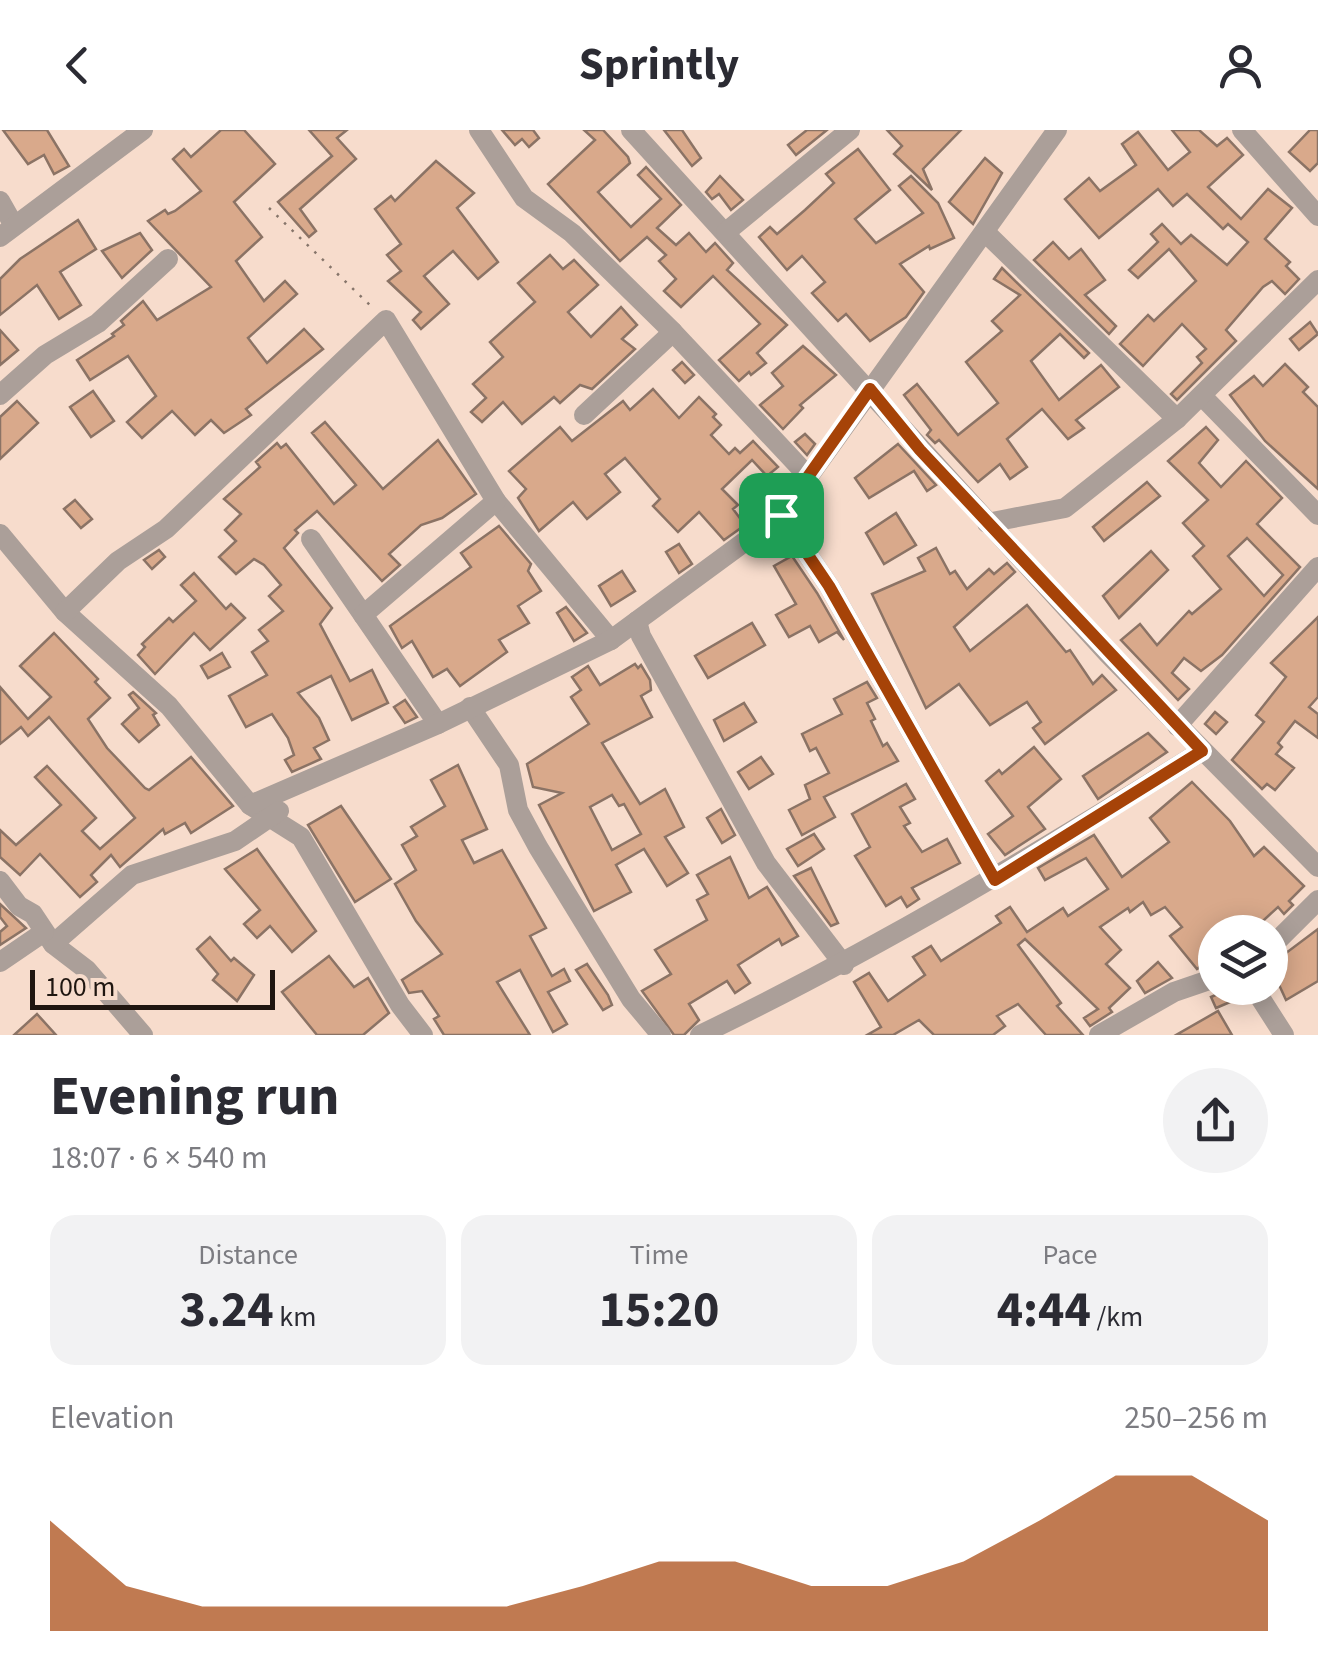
<!DOCTYPE html>
<meta charset="utf-8">
<style>
:root{--surface:#fff;--page:#f2f2f3;--text:#2b2b33;--muted:#7c7c81;--accent:#a64308}
body{margin:0;font-family:"Source Sans 3",sans-serif;background:var(--page);color:var(--text);height:100vh;display:flex;flex-direction:column;font-size:38px;white-space:nowrap}
*{box-sizing:border-box;margin:0}
p{font-size:32px;color:var(--muted)}
.icon{flex:none;width:55px;height:55px;fill:none;stroke:currentColor;stroke-width:2;stroke-linecap:round;stroke-linejoin:round}
.map{position:relative;height:905px;overflow:hidden}
.sheet{display:flex;flex-direction:column;background:var(--surface);flex:1}
.sheet>*{flex:none}
.controls{position:absolute;left:1198px;top:785px;display:grid;gap:20px}
.controls a{display:grid;place-items:center;width:90px;height:90px;border-radius:50%;background:var(--surface);box-shadow:0 5px 25px #0003;font-size:50px}
.scale{position:absolute;left:30px;bottom:25px;width:245px;box-sizing:border-box;padding-left:10px;border:5px solid #1f1610;border-top:0;font-size:28px;line-height:35px;white-space:nowrap;color:#1f1610;-webkit-text-stroke:8px #f7dccc;paint-order:stroke}
.pin{position:absolute;display:grid;place-items:center;width:85px;height:85px;color:#fff;margin:-42px;border-radius:20px;box-shadow:0 5px 15px #0006}
.round{display:grid;place-items:center;flex:none;width:105px;height:105px;border-radius:52px;background:var(--page)}
.summary{display:flex;align-items:center;justify-content:space-between;height:170px;padding:0 50px}
h1{font-size:55px;font-weight:700;line-height:75px}
.stats{display:grid;grid-template-columns:repeat(3,1fr);gap:15px;height:170px;padding:10px 50px}
.stats div{display:grid;align-content:center;border-radius:25px;background:var(--page);text-align:center}
.stats b{font-size:50px;font-weight:700}
.stats small{font-size:28px;font-weight:400}
.stats p{font-size:28px}
.chart{height:280px;padding:20px 50px}
.chart p{display:flex;justify-content:space-between}
.chart svg{width:100%;height:180px;margin-top:10px;fill:var(--accent);opacity:.7}
header{display:flex;justify-content:space-between;align-items:center;height:130px;padding:0 50px;background:var(--surface);font-size:45px;font-weight:700}
.map>svg:first-child{display:block}
.building{fill:#d9a98b;stroke:#8b7365;stroke-width:2.5;fill-rule:evenodd}
.lines{fill:none;stroke-linecap:round;stroke-linejoin:round}
.path{stroke:#86756a;stroke-width:2.5;stroke-dasharray:2.5 8;stroke-linecap:butt}
.minor{stroke:#ab9f99;stroke-width:20}
.route-casing{stroke:#fff;stroke-width:20}
.route{stroke:#a64308;stroke-width:12}
</style>
<header><svg class="icon" aria-label="back" viewBox="0 0 24 24"><path d="M15 5l-7 7 7 7"/></svg>Sprintly<svg class="icon" aria-label="person" viewBox="0 0 24 24"><circle cx="12" cy="8" r="4"/><path d="M4 21q1-7 8-7t8 7"/></svg></header>
<div class="map">
<svg width="1318" height="905" viewBox="0 0 1318 905">
<rect width="100%" height="100%" fill="#f7dccc"/>
<!-- building -->
<g class="building">
<polygon points="3,0 47,0 69,36 54,44 44,25 28,34"/>
<polygon points="221,0 244,0 275,34 234,72 262,107 236,131 264,171 285,151 297,164 248,208 267,233 304,199 323,219 246,279 251,285 224,303 211,290 195,305 172,281 142,308 127,292 156,266 128,226 90,250 77,230 114,206 112,204 124,195 121,191 143,171 157,190 211,157 148,91 165,80 168,84 175,81 201,61 173,29 184,19 191,27"/>
<polygon points="309,0 347,0 337,8 356,29 300,79 316,101 309,107 278,72 332,26"/>
<polygon points="502,0 533,0 539,8 529,17 522,9 515,15"/>
<polygon points="584,0 603,0 628,27 630,33 598,62 631,97 661,69 638,45 646,37 681,75 657,98 676,115 689,103 706,122 715,113 733,133 727,140 787,195 757,223 766,233 751,245 749,242 739,251 719,230 760,194 713,146 681,177 664,161 676,149 659,131 666,125 647,107 620,131 548,54 595,10"/>
<polygon points="664,0 682,0 701,28 692,36"/>
<polygon points="807,0 827,0 796,25 788,15"/>
<polygon points="887,0 961,0 923,39 932,60 894,24 902,16"/>
<polygon points="1172,0 1199,0 1217,16 1227,8 1243,25 1208,57 1241,89 1268,59 1292,78 1265,109 1290,132 1286,136 1299,149 1285,164 1272,151 1263,157 1226,200 1236,211 1177,270 1171,264 1202,233 1197,227 1206,219 1182,194 1143,236 1120,214 1148,185 1154,191 1196,151 1169,119 1138,148 1129,140 1158,112 1151,104 1162,94 1181,114 1191,105 1227,135 1248,112 1228,94 1223,99 1187,64 1173,76 1158,59 1099,108 1065,69 1089,48 1100,61 1136,35 1122,14 1138,2 1168,40 1190,22"/>
<polygon points="1310,0 1318,0 1318,33 1310,41 1289,22"/>
<polygon points="858,19 890,60 855,89 876,113 923,83 899,56 911,46 938,73 954,108 930,119 929,116 900,134 924,162 906,187 870,211 846,184 838,191 812,163 825,152 802,126 787,140 759,107 770,97 777,104 805,80 834,53 826,44"/>
<polygon points="985,28 1002,43 973,94 949,72"/>
<polygon points="436,31 474,63 457,78 498,132 478,149 453,121 424,146 449,174 421,199 413,190 421,182 388,151 401,141 387,125 401,114 375,79 391,66 395,71"/>
<polygon points="720,46 743,70 731,80 719,64 712,69 706,62"/>
<polygon points="78,90 96,119 60,142 81,175 59,189 37,155 0,185 0,149 20,129"/>
<polygon points="140,103 152,120 122,148 102,121"/>
<polygon points="1053,112 1069,129 1081,119 1105,150 1085,165 1116,196 1109,204 1034,130"/>
<polygon points="550,125 563,139 574,130 598,155 568,182 591,207 621,177 637,195 622,209 635,219 592,259 580,255 560,273 554,267 522,294 503,272 482,292 471,282 486,268 473,254 503,227 490,212 535,172 518,153"/>
<polygon points="1002,138 1089,223 1084,228 1060,204 1031,231 1059,270 1101,235 1119,257 1076,290 1084,298 1068,309 1042,279 1007,309 1027,337 1010,349 1000,334 978,352 939,310 935,313 927,305 931,300 904,265 917,254 958,305 998,273 966,232 1002,201 992,191 1020,165 994,149"/>
<polygon points="1310,192 1318,204 1299,220 1290,209"/>
<polygon points="0,200 18,220 0,235"/>
<polygon points="803,216 836,245 800,275 803,278 783,299 760,275 783,256 772,243"/>
<polygon points="682,232 694,245 685,253 673,240"/>
<polygon points="1285,234 1308,257 1303,262 1318,277 1318,359 1265,311 1230,265 1254,246 1263,256"/>
<polygon points="653,259 679,288 699,267 716,284 713,287 721,295 711,305 729,324 735,318 740,323 753,311 778,337 767,346 752,330 722,359 738,375 733,379 745,395 724,410 699,382 678,402 653,376 660,369 625,328 605,344 620,362 587,389 573,372 539,401 518,368 526,359 509,341 560,297 572,311 623,271 630,280"/>
<polygon points="93,261 114,291 91,307 70,277"/>
<polygon points="17,271 38,293 0,329 0,287"/>
<polygon points="325,292 383,359 438,310 476,364 442,388 421,395 389,424 400,435 382,451 317,381 295,400 298,403 284,418 332,478 320,494 350,551 372,540 388,573 352,590 331,546 298,563 319,588 329,610 314,618 321,629 292,642 285,630 294,625 288,608 272,584 246,597 229,566 267,545 252,522 268,511 259,500 283,481 269,466 281,455 264,435 254,429 236,444 219,427 236,411 225,400 241,384 224,369 260,337 256,332 277,313 281,318 286,314 334,374 356,355 312,303"/>
<path d="M 1206,297 L 1218,310 L 1199,333 L 1221,357 L 1246,331 L 1282,368 L 1257,394 L 1300,437 L 1222,525 L 1201,541 L 1184,528 L 1172,543 L 1189,559 L 1178,570 L 1121,510 L 1140,494 L 1157,515 L 1189,481 L 1192,484 L 1221,459 L 1193,426 L 1204,416 L 1183,393 L 1208,370 L 1168,331 ZM 1247,408 L 1283,445 L 1264,466 L 1228,426 Z"/>
<polygon points="805,304 815,314 807,325 795,312"/>
<polygon points="898,314 936,355 927,361 914,341 869,368 855,348"/>
<polygon points="1147,352 1160,366 1104,411 1093,397"/>
<polygon points="75,370 92,389 81,398 64,379"/>
<polygon points="896,383 916,415 884,434 866,403"/>
<polygon points="499,396 531,434 528,441 541,461 518,476 529,493 499,510 507,522 460,556 447,539 433,547 412,511 402,518 390,496 471,437 461,423"/>
<polygon points="679,414 692,434 679,443 666,422"/>
<polygon points="936,418 950,444 955,441 967,459 989,439 994,444 1007,433 1015,442 954,497 970,521 1027,475 1066,522 1070,520 1093,554 1102,545 1116,560 1045,614 1033,598 1041,592 1027,572 990,595 959,554 926,578 872,464 925,441 918,428"/>
<polygon points="159,420 165,427 152,439 144,430"/>
<polygon points="1151,421 1168,440 1119,488 1103,466"/>
<polygon points="792,426 817,463 844,510 837,502 819,512 810,496 789,507 776,485 796,474 774,436"/>
<polygon points="622,441 635,461 611,476 599,456"/>
<polygon points="194,443 226,479 231,474 245,488 210,520 194,503 155,544 138,525 145,517 142,514 169,488 173,492 196,471 181,455"/>
<polygon points="566,477 587,503 574,511 557,483"/>
<polygon points="1318,487 1318,567 1309,577 1318,584 1318,608 1295,591 1278,613 1282,617 1276,624 1294,638 1275,660 1267,654 1262,659 1232,630 1264,592 1256,585 1286,547 1271,533"/>
<polygon points="752,493 765,515 708,548 695,526"/>
<polygon points="54,503 98,549 95,552 110,568 88,589 107,618 145,658 149,660 191,627 233,676 191,703 185,693 165,704 163,699 120,737 111,725 91,745 97,752 80,767 40,724 20,745 0,727 0,700 16,715 61,675 35,647 47,636 96,688 82,701 100,719 135,688 49,587 28,606 21,597 0,614 0,557 28,589 51,567 20,536"/>
<polygon points="222,523 230,537 208,548 201,536"/>
<path d="M 635,534 L 638,538 L 641,535 L 650,550 L 651,560 L 641,566 L 652,587 L 602,613 L 640,674 L 665,659 L 684,697 L 665,707 L 688,743 L 667,756 L 644,719 L 616,735 L 631,762 L 594,781 L 539,675 L 562,663 L 533,657 L 527,634 L 589,594 L 571,567 L 581,560 L 572,547 L 588,536 L 600,555 ZM 612,665 L 619,676 L 624,674 L 641,704 L 612,720 L 590,677 Z"/>
<polygon points="867,552 877,568 867,573 875,589 871,591 883,616 887,613 898,631 824,667 835,687 802,705 789,680 810,669 805,655 829,643 816,618 810,621 802,604 842,584 834,569"/>
<polygon points="133,562 156,583 153,585 159,595 139,612 122,594 139,578 129,565"/>
<polygon points="405,570 417,587 405,593 394,577"/>
<polygon points="744,573 756,592 724,611 714,590"/>
<polygon points="1215,582 1227,592 1216,604 1205,594"/>
<polygon points="1148,603 1167,622 1098,669 1083,646"/>
<polygon points="1034,617 1061,649 1028,677 1045,699 1005,725 988,704 1013,686 986,651 999,640 1002,644"/>
<polygon points="761,627 773,644 749,659 738,642"/>
<polygon points="458,635 487,699 462,710 474,733 502,720 546,798 530,806 552,846 564,839 570,851 548,862 567,894 553,902 520,840 497,852 530,905 444,905 434,889 439,886 422,861 409,863 402,850 442,824 416,791 395,754 416,740 402,715 417,706 411,697 445,676 431,650"/>
<polygon points="1192,652 1230,691 1254,726 1264,717 1304,756 1289,771 1293,775 1284,784 1278,777 1251,802 1215,802 1215,826 1197,839 1170,806 1182,797 1165,777 1151,785 1143,772 1130,782 1128,778 1100,797 1121,820 1106,834 1130,858 1109,878 1112,882 1090,896 1084,888 1098,879 1025,809 1018,815 1061,873 1057,876 1083,905 1046,905 1018,874 997,886 1005,896 993,905 934,905 919,890 893,905 867,905 881,897 854,852 869,843 888,871 925,845 913,827 931,816 941,831 1001,793 996,786 1010,777 1027,802 1063,778 1068,786 1108,759 1086,728 1045,750 1038,738 1094,705 1122,747 1169,712 1150,688"/>
<polygon points="906,654 915,669 900,677 910,693 904,696 922,722 947,709 960,733 912,758 919,769 907,777 901,767 886,776 855,726 870,717 852,684"/>
<polygon points="341,676 391,749 355,772 308,695"/>
<polygon points="721,679 735,705 722,713 707,688"/>
<polygon points="814,704 824,719 798,736 787,719"/>
<polygon points="257,719 316,801 292,822 270,796 257,808 244,794 260,780 225,739"/>
<polygon points="730,727 749,768 767,757 798,806 782,815 779,809 738,835 750,853 735,863 727,851 689,874 699,890 684,905 674,905 642,861 671,844 655,820 707,790 697,770 708,764 697,745"/>
<polygon points="811,738 838,793 831,796 794,746"/>
<polygon points="0,774 26,798 0,815 0,802 7,796 0,787"/>
<polygon points="1318,799 1318,851 1286,870 1270,835"/>
<polygon points="210,807 231,831 234,828 254,845 237,871 213,850 218,844 197,819"/>
<polygon points="329,826 354,857 368,848 389,883 363,905 317,905 282,862"/>
<polygon points="1158,832 1172,848 1145,863 1137,851"/>
<polygon points="587,834 608,865 612,875 603,880 576,840"/>
<polygon points="1232,858 1237,869 1216,878 1211,867"/>
<polygon points="1218,881 1232,905 1176,905"/>
<polygon points="37,884 56,905 14,905"/>
</g>
<g class="lines">
<!-- path -->
<polyline class="path" points="269,78 374,179"/>
<!-- minor -->
<g class="minor">
<polyline points="479,0 524,68 572,103 673,202 808,346"/>
<polyline points="631,0 1108,524 1318,737"/>
<polyline points="1242,0 1318,86"/>
<polyline points="0,71 13,94"/>
<polyline points="726,102 850,0"/>
<polyline points="985,102 1177,289"/>
<polyline points="0,107 143,0"/>
<polyline points="0,265 45,225 98,193 168,129"/>
<polyline points="1202,266 1318,385"/>
<polyline points="584,285 673,202"/>
<polyline points="496,371 611,510"/>
<polyline points="781,385 829,456 995,750"/>
<polyline points="987,393 1065,378 1177,289 1318,150"/>
<polyline points="0,404 65,482 169,576 250,675 301,707 400,875 423,905"/>
<polyline points="311,409 438,594"/>
<polyline points="65,482 118,431 166,399 386,190 496,371 363,485"/>
<polyline points="637,491 641,506 766,733 844,835"/>
<polyline points="470,577 509,635 518,680 538,717 631,869 661,905"/>
<polyline points="1177,596 1318,437"/>
<polyline points="250,675 438,594 611,510 781,385 1057,0"/>
<polyline points="0,751 19,776 33,784 53,814 87,840 143,905"/>
<polyline points="53,814 132,745 235,711 279,681"/>
<polyline points="1270,818 1318,770"/>
<polyline points="0,832 44,802"/>
<polyline points="1254,858 1284,905"/>
<path d="M 700,905 C 874,821 1038,723 1202,621"/>
<polyline points="1099,905 1174,862 1215,848"/>
</g>
</g>
<g class="lines">
<!-- route casing -->
<g class="route-casing">
<polygon id="route" points="870,259 920,320 1202,621 995,750 829,456 781,385"/>
</g>
<!-- route -->
<use href="#route" class="route"/>
</g>
</svg>
<div class="controls">
<a><svg class="icon" aria-label="layers" viewBox="0 0 24 24"><path d="M12 4l9 5-9 5-9-5zM3 14l9 5 9-5"/></svg></a>
</div>
<div class="scale">100 m</div>
<div class="pin" style="left:781px;top:385px;background:#1e9e55"><svg class="icon" aria-label="arrive" viewBox="0 0 24 24"><path d="M6 21V4h12l-3 4 3 4H6"/></svg></div>
</div>
<section class="sheet">
<div class="summary"><div><h1>Evening run</h1><p>18:07 · 6 × 540 m</p></div><a class="round"><svg class="icon" aria-label="share" viewBox="0 0 24 24"><path d="M12 15V3M7 8l5-5 5 5M5 13v7h14v-7"/></svg></a></div>
<div class="stats">
<div><p>Distance</p><b>3.24<small> km</small></b></div>
<div><p>Time</p><b>15:20</b></div>
<div><p>Pace</p><b>4:44<small> /km</small></b></div>
</div>
<div class="chart"><p><span>Elevation</span>250–256 m</p>
<svg viewBox="0 0 160 44" preserveAspectRatio="none"><path d="M0 44V17L10 33L20 38L30 38L40 38L50 38L60 38L70 33L80 27L90 27L100 33L110 33L120 27L130 17L140 6L150 6L160 17V44z"/></svg>
</div>
</section>
